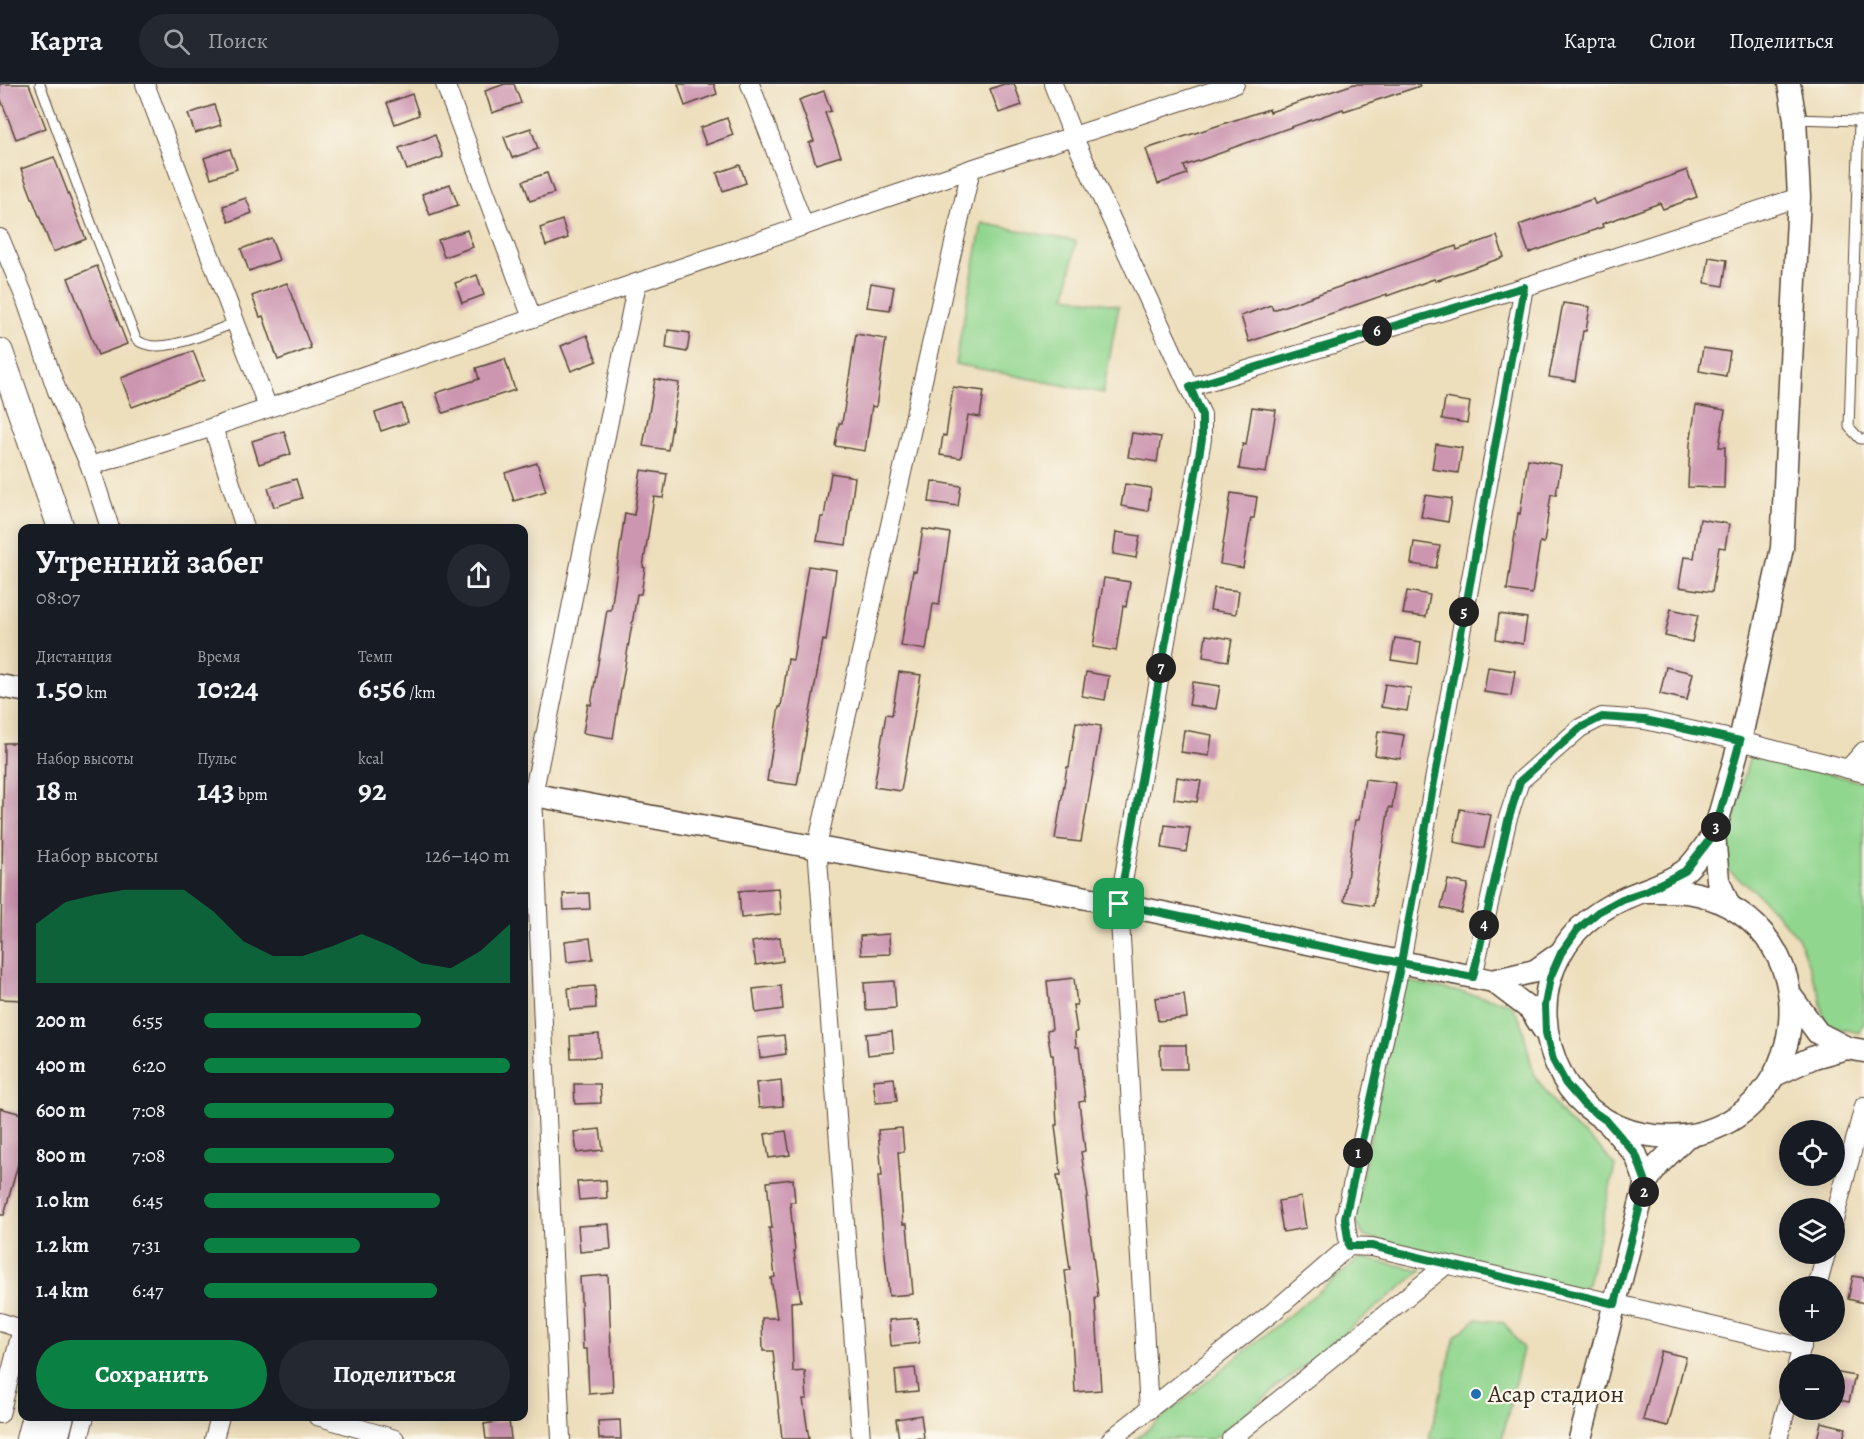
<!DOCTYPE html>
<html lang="ru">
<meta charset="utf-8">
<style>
:root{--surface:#171b24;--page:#242831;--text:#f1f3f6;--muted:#9ea1a6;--line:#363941;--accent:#0b8043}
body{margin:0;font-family:Alegreya,serif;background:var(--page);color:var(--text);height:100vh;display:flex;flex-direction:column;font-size:22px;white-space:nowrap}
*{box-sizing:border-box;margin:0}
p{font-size:20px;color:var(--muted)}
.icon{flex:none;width:33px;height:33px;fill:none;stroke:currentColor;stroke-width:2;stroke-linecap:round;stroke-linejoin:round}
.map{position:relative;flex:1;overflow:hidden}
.sheet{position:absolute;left:18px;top:440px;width:510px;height:897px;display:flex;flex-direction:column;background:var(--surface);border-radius:12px;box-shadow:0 3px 15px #0003}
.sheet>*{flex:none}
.fabs{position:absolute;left:1779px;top:1036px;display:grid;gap:12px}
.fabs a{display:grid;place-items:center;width:66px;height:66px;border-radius:50%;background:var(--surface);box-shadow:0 3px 15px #0003;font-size:30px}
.pin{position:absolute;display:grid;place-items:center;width:51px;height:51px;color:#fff;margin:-26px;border-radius:12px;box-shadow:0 3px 9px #0006}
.km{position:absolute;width:30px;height:30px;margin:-15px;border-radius:50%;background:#222;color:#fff;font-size:16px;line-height:30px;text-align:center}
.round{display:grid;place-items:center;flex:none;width:63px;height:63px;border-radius:32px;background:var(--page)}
.overview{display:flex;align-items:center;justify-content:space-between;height:102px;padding:0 18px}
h1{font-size:33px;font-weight:700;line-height:45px}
.figures{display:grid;grid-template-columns:repeat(3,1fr);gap:9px;height:102px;padding:6px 18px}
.figures div{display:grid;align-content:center}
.figures b{font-size:30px;font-weight:700}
.figures small{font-size:16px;font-weight:400}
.figures p{font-size:16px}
.chart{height:168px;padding:12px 18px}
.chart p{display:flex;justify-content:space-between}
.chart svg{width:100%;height:108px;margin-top:6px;fill:var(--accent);opacity:.7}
.cta{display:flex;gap:12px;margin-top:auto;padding:12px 18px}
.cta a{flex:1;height:69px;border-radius:36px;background:var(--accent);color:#fff;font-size:24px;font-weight:700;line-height:69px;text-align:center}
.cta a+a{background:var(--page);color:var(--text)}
ul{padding:0 18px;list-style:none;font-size:20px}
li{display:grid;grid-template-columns:96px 72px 1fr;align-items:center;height:45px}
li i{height:15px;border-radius:8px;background:var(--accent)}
header{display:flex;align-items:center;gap:36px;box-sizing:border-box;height:84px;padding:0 30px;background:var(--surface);border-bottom:2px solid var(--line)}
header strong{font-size:28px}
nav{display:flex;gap:33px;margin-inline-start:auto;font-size:21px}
.search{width:420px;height:54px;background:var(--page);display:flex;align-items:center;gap:15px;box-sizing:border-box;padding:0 21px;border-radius:33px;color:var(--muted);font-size:22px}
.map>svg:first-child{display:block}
.green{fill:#91d68f;stroke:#668056;stroke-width:1.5}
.building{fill:#cc95b0}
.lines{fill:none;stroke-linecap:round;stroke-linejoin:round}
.service-casing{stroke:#564536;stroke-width:11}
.minor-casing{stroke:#564536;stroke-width:20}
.tertiary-casing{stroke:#564536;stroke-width:25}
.secondary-casing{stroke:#564536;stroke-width:28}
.service{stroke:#fff;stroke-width:9}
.minor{stroke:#fff;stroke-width:18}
.tertiary{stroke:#fff;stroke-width:22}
.secondary{stroke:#fff;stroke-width:26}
.route-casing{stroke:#fff;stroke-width:12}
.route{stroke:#0b8043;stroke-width:8}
.poi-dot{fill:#1f6fb2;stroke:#fbf7ec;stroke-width:2}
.labels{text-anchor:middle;stroke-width:4.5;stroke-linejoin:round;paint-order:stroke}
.poi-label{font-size:24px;fill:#3b2a1e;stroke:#fbf7ec;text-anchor:start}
</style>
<header>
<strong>Карта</strong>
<div class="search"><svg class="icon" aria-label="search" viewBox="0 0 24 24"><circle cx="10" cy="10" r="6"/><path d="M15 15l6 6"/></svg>Поиск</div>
<nav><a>Карта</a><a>Слои</a><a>Поделиться</a></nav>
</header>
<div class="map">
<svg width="1864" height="1355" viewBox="0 0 1864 1355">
<rect width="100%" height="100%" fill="#fbf7ec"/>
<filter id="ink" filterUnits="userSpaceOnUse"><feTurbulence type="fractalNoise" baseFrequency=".0167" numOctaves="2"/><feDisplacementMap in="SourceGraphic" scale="12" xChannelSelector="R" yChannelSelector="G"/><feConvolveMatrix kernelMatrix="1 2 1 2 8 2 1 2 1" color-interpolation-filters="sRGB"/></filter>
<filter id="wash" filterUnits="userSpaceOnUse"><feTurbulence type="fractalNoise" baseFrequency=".008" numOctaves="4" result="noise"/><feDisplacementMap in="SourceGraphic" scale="24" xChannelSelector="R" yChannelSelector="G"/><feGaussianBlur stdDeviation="1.35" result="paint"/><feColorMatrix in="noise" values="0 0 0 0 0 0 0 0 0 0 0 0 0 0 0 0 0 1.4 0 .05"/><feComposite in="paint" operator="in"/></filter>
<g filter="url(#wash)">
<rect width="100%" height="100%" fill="#eddebc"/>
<!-- green -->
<g class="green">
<polygon points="982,139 1076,157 1066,212 1119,222 1103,309 955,280"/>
<polygon points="1750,671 1864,698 1864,939 1859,949 1825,941 1819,909 1798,853 1755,807 1726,785 1729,750"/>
<polygon points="1403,896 1510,919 1521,937 1534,991 1567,1037 1598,1062 1615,1082 1588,1200 1579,1205 1365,1153 1353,1134"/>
<polygon points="1360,1174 1422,1186 1214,1355 1136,1355"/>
<polygon points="1476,1235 1504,1239 1523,1265 1502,1355 1429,1355 1455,1253"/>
</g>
<g id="blocks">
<!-- building -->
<g class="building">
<polygon points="0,0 29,0 46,44 16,55 0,13"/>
<polygon points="505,0 514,0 521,19 492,29 485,7"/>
<polygon points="678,0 714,0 717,10 685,22"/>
<polygon points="1004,0 1014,0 1022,21 999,29 990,5"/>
<polygon points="1354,0 1419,0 1420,2 1344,27 1343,25 1229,65 1229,66 1184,82 1187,90 1158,100 1146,65 1269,25 1270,28"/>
<polygon points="824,7 831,27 825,29 841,72 816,80 809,59 814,57 799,16"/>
<polygon points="412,10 419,31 395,40 387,19"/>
<polygon points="214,21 221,41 195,49 188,30"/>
<polygon points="727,34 733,51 706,61 700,44"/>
<polygon points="531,44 538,65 512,74 504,53"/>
<polygon points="435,51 443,73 407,86 399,64"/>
<polygon points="230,65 237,85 211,94 204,74"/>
<polygon points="54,73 86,155 53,168 21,85"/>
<polygon points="740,81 746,99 723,107 717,89"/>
<polygon points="1687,86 1697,113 1663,125 1660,119 1602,140 1603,143 1529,169 1519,141 1593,115 1595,120"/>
<polygon points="547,89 554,109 530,117 523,97"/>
<polygon points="450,100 458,121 430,131 422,110"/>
<polygon points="246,114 252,129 229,138 223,122"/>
<polygon points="562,136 568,154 546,162 540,144"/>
<polygon points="467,146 473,163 444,173 438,156"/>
<polygon points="1497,152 1504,173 1435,197 1434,195 1387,212 1387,210 1249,258 1241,232 1271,221 1273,226 1456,162 1457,166"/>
<polygon points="271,154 279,176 249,187 241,165"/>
<polygon points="1709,173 1727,176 1723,202 1705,199"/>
<polygon points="97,182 127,260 98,271 68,194"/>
<polygon points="477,191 484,211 462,219 455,199"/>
<polygon points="287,199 311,264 278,276 263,232 260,233 252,212"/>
<polygon points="871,199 894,203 890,226 867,223"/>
<polygon points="1563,219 1590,223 1586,247 1583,247 1575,297 1549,293"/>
<polygon points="668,246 690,249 687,268 666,264"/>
<polygon points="856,250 886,255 876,323 872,322 865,367 835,362 839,339 842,339"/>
<polygon points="587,251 597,277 571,287 561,262"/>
<polygon points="1703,264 1730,268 1726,292 1699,287"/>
<polygon points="193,267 204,296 132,323 121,294"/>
<polygon points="505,275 515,306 443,329 436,309 479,295 476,284"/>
<polygon points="655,295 679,299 668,366 643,362"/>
<polygon points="953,303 984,307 980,333 968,331 961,374 940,371 943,351 946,352"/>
<polygon points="1445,314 1470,318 1467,339 1442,335"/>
<polygon points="402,320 408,338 381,347 375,329"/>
<polygon points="1696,321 1725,326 1719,363 1725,363 1724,404 1688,403 1690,360"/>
<polygon points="1252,323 1276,326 1266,389 1239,385 1243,360 1246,361"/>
<polygon points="284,347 291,370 259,380 252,357"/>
<polygon points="1132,349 1161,353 1157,378 1128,373"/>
<polygon points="1436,360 1462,364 1458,389 1432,385"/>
<polygon points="1528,375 1561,381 1556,411 1551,410 1544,459 1540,458 1532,510 1507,506 1518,429 1520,430"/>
<polygon points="537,379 546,407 514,417 505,389"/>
<polygon points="641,386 667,390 663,414 654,413 643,483 645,484 641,510 637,510 613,654 583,649 588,620 591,621 607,526 611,526 625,429 634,431"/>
<polygon points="831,389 855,393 846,461 817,457 821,433 824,433"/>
<polygon points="296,395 302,414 274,423 268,404"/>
<polygon points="932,397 961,402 958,422 929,418"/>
<polygon points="1125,400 1151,404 1148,427 1121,422"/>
<polygon points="1231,409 1257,413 1254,434 1251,434 1243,484 1220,480"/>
<polygon points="1425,411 1452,415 1448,438 1421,433"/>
<polygon points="1700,435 1729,440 1725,464 1719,463 1712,508 1679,503 1684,473 1694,474"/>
<polygon points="923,445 950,449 939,521 933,520 926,566 901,562 913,487 916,488"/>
<polygon points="1116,448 1140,452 1136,474 1113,470"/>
<polygon points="1414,458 1440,462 1436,484 1411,480"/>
<polygon points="808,482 836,486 826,557 823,556 797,701 767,697 779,623 781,623 788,575 793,576"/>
<polygon points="1104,494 1130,498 1126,523 1123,522 1116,567 1093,563"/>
<polygon points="1214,504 1239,507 1236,530 1210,526"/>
<polygon points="1407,507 1430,511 1426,533 1403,530"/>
<polygon points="1671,525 1698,531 1692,558 1665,552"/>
<polygon points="1499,530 1527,534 1523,560 1496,555"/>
<polygon points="1206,551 1232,555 1228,577 1203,573"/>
<polygon points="1395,554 1421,558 1418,580 1391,576"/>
<polygon points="1488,583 1515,587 1511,612 1484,608"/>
<polygon points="1666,583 1693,589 1687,616 1660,610"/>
<polygon points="899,588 921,591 901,707 874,703 886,630 892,631"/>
<polygon points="1086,588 1109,592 1105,616 1082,612"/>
<polygon points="1193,598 1220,602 1216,625 1189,621"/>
<polygon points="1385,600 1411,604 1407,627 1381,623"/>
<polygon points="1076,638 1101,642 1081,758 1055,755 1067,683 1069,683"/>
<polygon points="1184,646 1212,651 1209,672 1181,668"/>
<polygon points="1378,647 1404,651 1400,675 1375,671"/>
<polygon points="4,659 22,659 22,916 0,915"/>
<polygon points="1177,693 1201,697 1197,718 1174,715"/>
<polygon points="1365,695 1396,699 1392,724 1389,723 1373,822 1344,817 1355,736 1359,736"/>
<polygon points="1460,725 1491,731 1484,764 1454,758"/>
<polygon points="1165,741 1190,744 1186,768 1162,764"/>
<polygon points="1448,796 1468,800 1461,829 1441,824"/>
<polygon points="779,804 781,830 741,834 739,807"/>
<polygon points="589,809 590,825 564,826 563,810"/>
<polygon points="889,850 890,870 861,871 860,852"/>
<polygon points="780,853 783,877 756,881 752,858"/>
<polygon points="590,854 593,875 567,878 565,857"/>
<polygon points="1074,894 1077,921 1073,921 1077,948 1075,948 1076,963 1079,963 1085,1017 1079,1018 1085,1067 1081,1068 1088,1113 1086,1114 1098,1213 1095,1213 1101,1306 1075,1308 1071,1234 1065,1187 1070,1186 1057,1091 1061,1091 1055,1041 1057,1041 1053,971 1051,971 1047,946 1052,945 1047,897"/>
<polygon points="894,897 896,924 866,926 864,899"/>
<polygon points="595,902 596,924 570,926 568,904"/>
<polygon points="781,902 783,925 756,929 753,905"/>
<polygon points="1184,910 1187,934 1158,937 1155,914"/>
<polygon points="892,947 894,968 868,971 866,950"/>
<polygon points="599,950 600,973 571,974 570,952"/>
<polygon points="784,951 786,970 760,974 758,954"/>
<polygon points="1160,961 1186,961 1187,985 1161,985"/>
<polygon points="894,994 897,1017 876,1019 873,996"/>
<polygon points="781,996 783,1022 759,1024 756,999"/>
<polygon points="574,1000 600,1000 601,1019 575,1020"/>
<polygon points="0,1024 22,1030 22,1066 4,1131 0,1131"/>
<polygon points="902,1044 904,1068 898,1068 903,1140 907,1140 913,1210 889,1212 880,1118 878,1092 882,1092 878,1046"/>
<polygon points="600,1045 603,1066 577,1069 574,1048"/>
<polygon points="786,1047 790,1071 769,1074 765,1050"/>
<polygon points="793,1095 795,1118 790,1118 795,1168 794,1168 801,1217 791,1218 793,1288 805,1287 807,1315 803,1315 809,1355 782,1355 773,1267 763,1267 762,1234 777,1234 771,1194 775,1193 769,1144 772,1144 767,1098"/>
<polygon points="606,1096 607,1114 579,1116 577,1098"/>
<polygon points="1301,1113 1306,1144 1283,1148 1278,1117"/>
<polygon points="609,1140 611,1165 580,1168 578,1142"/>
<polygon points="608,1191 613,1308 589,1310 587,1265 583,1265 580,1193"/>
<polygon points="1853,1192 1864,1194 1864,1219 1848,1215"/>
<polygon points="917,1234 919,1259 891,1262 889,1236"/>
<polygon points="1661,1267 1686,1273 1668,1342 1643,1336"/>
<polygon points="915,1284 918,1307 897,1309 895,1286"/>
<polygon points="1834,1288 1855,1292 1849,1318 1834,1315"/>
<polygon points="921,1331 924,1354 899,1355 896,1335"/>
<polygon points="509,1336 511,1355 486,1355 484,1340"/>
<polygon points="620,1336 621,1355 599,1355 598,1337"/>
<polygon points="1821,1338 1846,1344 1843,1355 1817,1355"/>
</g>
</g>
</g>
<g filter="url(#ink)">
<use href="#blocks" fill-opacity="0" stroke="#564536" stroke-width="1.5"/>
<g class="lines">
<!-- service casing -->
<g class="service-casing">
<g id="service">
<path d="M 40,0 L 90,136 L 136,255 C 157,275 211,247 235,239"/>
<polyline points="1795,35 1859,37"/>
<polyline points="1864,37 1859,37 1849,343 1860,355 1864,355"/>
</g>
</g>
<!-- minor casing -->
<g class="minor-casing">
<g id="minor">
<polyline points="145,0 268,324"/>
<polyline points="445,0 532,234"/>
<polyline points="750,0 804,142"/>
<polyline points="1053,0 1073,52 1202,331 1202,355 1119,820 1149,1326"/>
<polyline points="0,154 25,214 57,307 90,382 110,444"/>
<polyline points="1190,303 1524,203 1799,113"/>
<polyline points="213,343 245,444"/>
<polyline points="90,382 213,343 971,85 1235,0"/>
<polyline points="1848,685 1864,667"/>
<polyline points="1473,893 1507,737 1520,697 1580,644 1602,633 1645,636 1740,657 1864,689"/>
<polyline points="1834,1136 1864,1022"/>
<polyline points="1349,1162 1345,1134 1401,878 1524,203"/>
<polyline points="1817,1203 1826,1170"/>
<polyline points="0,1238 22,1245"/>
<polyline points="1797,1281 1805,1248"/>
<polyline points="0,1330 22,1245"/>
<polyline points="317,1332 395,1355"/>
<polyline points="79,1355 85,1332"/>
<polyline points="214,1355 220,1332"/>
<polyline points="561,1355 533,711 637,199"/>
<polyline points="861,1355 817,762 971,85"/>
<polyline points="1111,1355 1273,1228 1349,1162 1372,1163 1802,1263"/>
<polyline points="1231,1355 1446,1181"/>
<polyline points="1778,1355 1790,1311"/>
</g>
</g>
<!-- tertiary casing -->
<g class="tertiary-casing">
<g id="tertiary">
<polyline points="0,602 22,606"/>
<polyline points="524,709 1119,820 1493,897 1530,925 1546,949"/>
<path d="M 1646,807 C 1666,807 1686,806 1705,812 C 1851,860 1797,1079 1642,1050 C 1611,1044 1578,1022 1563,994 C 1542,954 1538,909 1561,869 C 1574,845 1597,827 1621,816 C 1642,806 1664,801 1683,788 C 1694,781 1706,760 1714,750"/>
<polyline points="1729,822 1718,796 1714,750 1740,657 1782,464 1799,113 1795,35 1789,0"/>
<polyline points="1493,897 1535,887 1559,870"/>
<polyline points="1790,911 1818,949 1847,964 1864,967"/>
<polyline points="1775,991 1814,973 1847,964"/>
<polyline points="1610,1041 1636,1071 1646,1098"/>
<polyline points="1580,1355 1646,1098 1659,1080 1687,1052"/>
</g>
</g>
<!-- secondary casing -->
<g class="secondary-casing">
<g id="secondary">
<polyline points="0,268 61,444"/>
<polyline points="29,1355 35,1332"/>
<polyline points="55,1355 61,1332"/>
</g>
</g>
<!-- service -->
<use href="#service" class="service"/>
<!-- minor -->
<use href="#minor" class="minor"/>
<!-- tertiary -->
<use href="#tertiary" class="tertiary"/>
<!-- secondary -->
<use href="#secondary" class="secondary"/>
</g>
</g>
<g class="lines" filter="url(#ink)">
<!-- route casing -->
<g class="route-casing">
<polyline id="route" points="1119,820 1401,879 1345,1134 1349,1162 1372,1162 1615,1220 1646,1098 1636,1071 1607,1037 1584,1021 1566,1000 1553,976 1546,949 1545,921 1550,894 1561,869 1577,846 1598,828 1622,815 1646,807 1685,787 1714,750 1740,657 1645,636 1602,633 1580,644 1520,697 1508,737 1473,893 1401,879 1524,203 1190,303 1202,331 1202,355 1119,820"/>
</g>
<!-- route -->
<use href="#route" class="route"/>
</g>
<!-- markers -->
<circle class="poi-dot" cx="1476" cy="1310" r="6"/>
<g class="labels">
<!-- poi labels -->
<g class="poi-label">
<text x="1488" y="1318">Асар стадион</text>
</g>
</g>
</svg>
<div class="fabs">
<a><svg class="icon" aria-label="locate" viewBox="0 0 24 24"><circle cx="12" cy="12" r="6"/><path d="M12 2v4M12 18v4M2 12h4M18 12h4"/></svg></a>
<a><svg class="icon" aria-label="layers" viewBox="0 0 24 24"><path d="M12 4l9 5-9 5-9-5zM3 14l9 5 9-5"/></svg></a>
<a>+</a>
<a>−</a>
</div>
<div class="pin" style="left:1119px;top:820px;background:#1e9e55"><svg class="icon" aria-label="arrive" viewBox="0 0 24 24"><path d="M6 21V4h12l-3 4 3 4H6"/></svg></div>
<b class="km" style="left:1358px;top:1069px">1</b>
<b class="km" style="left:1644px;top:1108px">2</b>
<b class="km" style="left:1716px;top:743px">3</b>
<b class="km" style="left:1484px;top:841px">4</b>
<b class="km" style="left:1464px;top:528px">5</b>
<b class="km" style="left:1377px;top:247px">6</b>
<b class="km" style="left:1161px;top:584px">7</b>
<section class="sheet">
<div class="overview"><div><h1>Утренний забег</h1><p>08:07</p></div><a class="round"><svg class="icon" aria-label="share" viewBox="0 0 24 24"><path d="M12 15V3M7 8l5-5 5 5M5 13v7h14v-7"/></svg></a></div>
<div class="figures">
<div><p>Дистанция</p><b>1.50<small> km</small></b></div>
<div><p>Время</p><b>10:24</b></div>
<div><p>Темп</p><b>6:56<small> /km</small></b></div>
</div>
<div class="figures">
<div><p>Набор высоты</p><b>18<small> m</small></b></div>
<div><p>Пульс</p><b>143<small> bpm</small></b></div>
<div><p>kcal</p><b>92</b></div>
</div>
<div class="chart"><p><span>Набор высоты</span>126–140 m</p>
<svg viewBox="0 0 160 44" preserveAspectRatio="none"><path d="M0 44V20L10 11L20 8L30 6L40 6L50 6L60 15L70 27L80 33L90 33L100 29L110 24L120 29L130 36L140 38L150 31L160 20V44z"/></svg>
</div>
<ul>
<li><b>200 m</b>6:55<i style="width:71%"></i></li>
<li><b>400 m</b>6:20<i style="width:100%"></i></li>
<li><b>600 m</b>7:08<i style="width:62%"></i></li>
<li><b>800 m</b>7:08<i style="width:62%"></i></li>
<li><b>1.0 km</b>6:45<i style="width:77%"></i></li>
<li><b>1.2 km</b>7:31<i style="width:51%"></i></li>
<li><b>1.4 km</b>6:47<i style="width:76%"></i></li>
</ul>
<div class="cta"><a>Сохранить</a><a>Поделиться</a></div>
</section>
</div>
